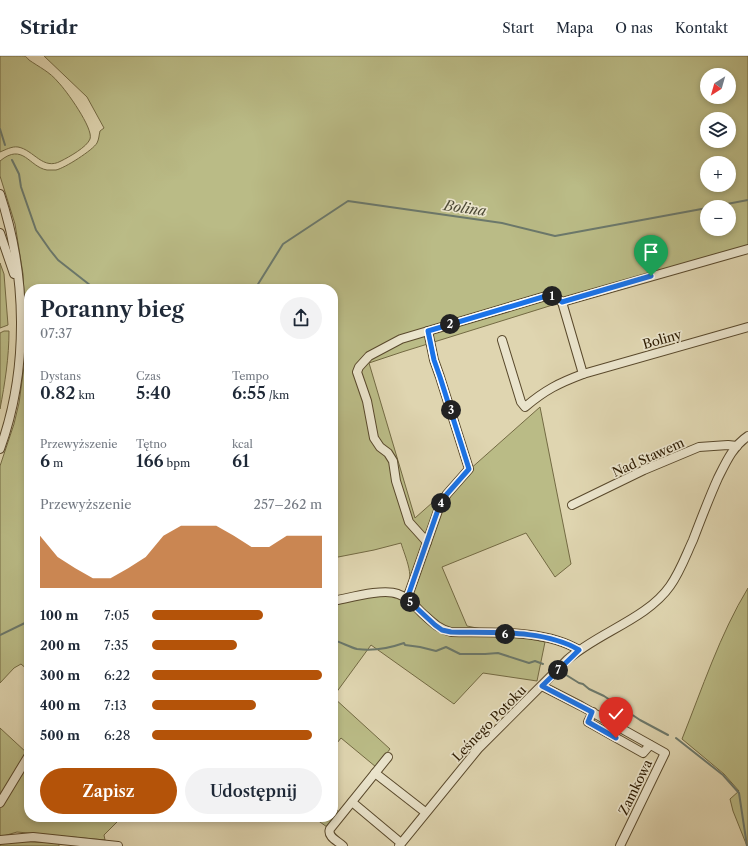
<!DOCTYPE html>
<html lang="pl">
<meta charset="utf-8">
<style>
:root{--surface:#fff;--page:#f2f2f3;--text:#1f2937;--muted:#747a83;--line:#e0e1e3;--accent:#b45309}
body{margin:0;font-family:"Libre Caslon Text",serif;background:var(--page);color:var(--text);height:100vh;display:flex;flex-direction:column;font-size:15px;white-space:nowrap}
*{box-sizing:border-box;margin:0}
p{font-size:13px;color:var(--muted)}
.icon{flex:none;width:22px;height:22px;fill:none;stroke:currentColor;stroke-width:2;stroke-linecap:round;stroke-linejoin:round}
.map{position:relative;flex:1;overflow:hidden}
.details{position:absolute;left:24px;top:228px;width:314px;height:538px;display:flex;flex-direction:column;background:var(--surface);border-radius:16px;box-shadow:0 2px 6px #0003}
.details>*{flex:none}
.needle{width:26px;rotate:217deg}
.tools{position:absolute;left:700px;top:12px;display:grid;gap:8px}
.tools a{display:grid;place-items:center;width:36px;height:36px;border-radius:50%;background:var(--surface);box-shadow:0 2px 6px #0003;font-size:20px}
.pin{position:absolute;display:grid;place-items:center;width:34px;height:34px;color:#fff;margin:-41px -17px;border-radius:50% 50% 50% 0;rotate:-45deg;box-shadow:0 0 4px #0007}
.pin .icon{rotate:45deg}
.km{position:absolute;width:20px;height:20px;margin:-10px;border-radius:50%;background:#222;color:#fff;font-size:11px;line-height:20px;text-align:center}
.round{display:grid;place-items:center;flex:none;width:42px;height:42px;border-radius:21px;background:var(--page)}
.overview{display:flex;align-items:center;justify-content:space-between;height:68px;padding:0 16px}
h1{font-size:22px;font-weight:600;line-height:30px}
.stats{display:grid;grid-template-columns:repeat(3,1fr);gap:6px;height:68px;padding:4px 16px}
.stats div{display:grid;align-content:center}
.stats b{font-size:17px;font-weight:600}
.stats small{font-size:11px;font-weight:400}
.stats p{font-size:11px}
.chart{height:112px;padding:8px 16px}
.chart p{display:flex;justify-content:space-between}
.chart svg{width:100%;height:72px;margin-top:4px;fill:var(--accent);opacity:.7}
.primary-button{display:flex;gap:8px;margin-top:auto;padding:8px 16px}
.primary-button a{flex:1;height:46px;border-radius:24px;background:var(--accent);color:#fff;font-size:16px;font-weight:600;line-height:46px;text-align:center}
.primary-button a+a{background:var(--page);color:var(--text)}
ul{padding:0 16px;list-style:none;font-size:13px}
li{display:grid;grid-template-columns:64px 48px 1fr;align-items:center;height:30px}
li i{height:10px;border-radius:5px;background:var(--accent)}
header{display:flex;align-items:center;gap:24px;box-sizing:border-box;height:56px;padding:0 20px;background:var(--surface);border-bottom:1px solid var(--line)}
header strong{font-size:19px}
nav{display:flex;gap:22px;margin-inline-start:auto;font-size:14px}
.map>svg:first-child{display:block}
.green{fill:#babb86;stroke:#736a43;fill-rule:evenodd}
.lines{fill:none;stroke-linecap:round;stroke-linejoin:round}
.stream{stroke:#6b786b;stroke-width:2}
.minor-casing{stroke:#59492c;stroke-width:10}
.minor{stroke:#eae4cc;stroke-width:8}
.route-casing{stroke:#fff;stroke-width:8}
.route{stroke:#1a73e8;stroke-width:5}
.labels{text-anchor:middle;stroke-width:3.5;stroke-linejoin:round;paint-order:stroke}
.street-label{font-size:13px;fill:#2c1a00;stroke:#eae4cc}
.water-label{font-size:14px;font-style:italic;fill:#4c4936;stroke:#eae4cc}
</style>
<header>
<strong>Stridr</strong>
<nav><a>Start</a><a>Mapa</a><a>O nas</a><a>Kontakt</a></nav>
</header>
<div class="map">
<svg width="748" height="790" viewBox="0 0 748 790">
<rect width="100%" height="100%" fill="#dfd5b0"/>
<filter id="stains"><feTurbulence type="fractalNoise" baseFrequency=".005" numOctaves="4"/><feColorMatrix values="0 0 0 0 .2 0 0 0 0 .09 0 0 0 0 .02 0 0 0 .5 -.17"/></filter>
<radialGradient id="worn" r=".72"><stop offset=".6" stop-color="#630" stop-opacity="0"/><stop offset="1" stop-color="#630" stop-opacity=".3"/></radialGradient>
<!-- green -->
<g class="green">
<path d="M 0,0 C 7,0 18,0 24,0 C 26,0 28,3 29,4 C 39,11 50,16 58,26 C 66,34 94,73 90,83 C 87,91 69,101 61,105 C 43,115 34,94 18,91 C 12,90 5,94 0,96 Z"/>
<path d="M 44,0 L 748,0 L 748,192 L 716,198 L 402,296 L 369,307 L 415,462 L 540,351 L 571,508 L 555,521 L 526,477 L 442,511 L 467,570 L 545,586 L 537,625 L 483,617 L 454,648 L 371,589 L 333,641 L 333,543 L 404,536 C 417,524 405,501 401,487 L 374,494 L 333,502 L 333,233 L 29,233 L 29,615 L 21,608 L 14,612 L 0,627 L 0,410 L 14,368 L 19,347 L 25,303 L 26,278 L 23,218 L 15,168 L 0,120 L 0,105 C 23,86 29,111 47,114 C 50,114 53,114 56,114 C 65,112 93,94 97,87 C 99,83 99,79 100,75 L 104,72 L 87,41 ZM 707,19 L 729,19 L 729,41 L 707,41 ZM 707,63 L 729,63 L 729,85 L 707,85 ZM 707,107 L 729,107 L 729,129 L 707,129 ZM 707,151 L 729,151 L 729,173 L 707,173 Z"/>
<polygon points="0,207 4,218 8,269 0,272"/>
<path d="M 4,275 L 9,275 C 9,301 5,327 0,353 L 0,277 Z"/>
<path d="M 748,532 L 748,790 L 747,790 L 733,755 L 730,743 L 739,735 L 724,718 L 682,683 C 702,633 720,578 748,532 Z"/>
<polygon points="333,641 390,693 376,711 341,682 333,692"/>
<polygon points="0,672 27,697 29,695 29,761 122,761 104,779 105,784 17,776 0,781"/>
<polygon points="333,751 339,756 327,771 313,761 333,761"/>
<polygon points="12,785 59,787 59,790 0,790 0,788"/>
</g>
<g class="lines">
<!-- stream -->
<g class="stream">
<polyline points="0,73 5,89"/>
<polyline points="12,104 19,118 21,131 36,174 50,194 58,204 95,233"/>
<polyline points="711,151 748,144"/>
<polyline points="255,233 283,188 348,145 502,167 555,180 707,152"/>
<polyline points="0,579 29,565"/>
<path d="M 333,584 C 341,586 349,591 357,593 C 372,595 390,592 404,587 L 405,589 L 420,591 L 436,595 L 446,591 L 460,598 L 485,598 L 498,597 L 529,607 L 535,605 L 543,608"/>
<polyline points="563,617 579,627 583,628 589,633 604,640 640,664 668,679"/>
<polyline points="676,682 723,719 739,737 747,790"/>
</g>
<!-- minor casing -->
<g class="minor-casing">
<g id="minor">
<path d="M 0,138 C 27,219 29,313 0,393"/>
<polyline points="0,177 14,218"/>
<polyline points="562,246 583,318"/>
<path d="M 502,284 L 521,346 L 525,351 C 545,334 559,327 583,318 L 748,271"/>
<polyline points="572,449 644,414 699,391 728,389 737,390"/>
<polyline points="427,486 409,466 396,425 393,405 388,397 380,391 374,382 367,345 357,316 359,311 369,300 401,283 546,240 554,240 562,246 748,193"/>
<polyline points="407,543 440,449 447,438 469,413 440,321 434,304 428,275"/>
<path d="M 333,545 C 349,542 383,532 398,538 C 408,541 415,550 422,557 C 431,565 438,573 451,576 C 490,577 545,573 579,594"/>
<polyline points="542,630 581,650 665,697 620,790"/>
<polyline points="593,656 588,666 643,697 650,689"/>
<polyline points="375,717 425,756"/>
<polyline points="352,746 401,787"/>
<polyline points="0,747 29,699"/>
<polyline points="0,784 33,781 118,790"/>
<path d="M 343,790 C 338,785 327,781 330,773 L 388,701"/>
<path d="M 399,790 L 478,693 L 567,604 C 597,577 647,563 670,530 C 680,516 686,499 693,484 C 701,463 709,442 718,422 C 726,406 733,390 748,380"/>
</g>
</g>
<!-- minor -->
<use href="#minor" class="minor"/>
</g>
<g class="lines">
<!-- route casing -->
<g class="route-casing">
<path id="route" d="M 616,682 L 588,666 L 592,656 L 542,630 L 579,594 C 545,573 490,577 451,576 L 442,574 L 435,569 L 407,543 L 440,448 L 447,438 L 469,413 L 440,321 L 434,304 L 428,275 L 546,240 L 554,240 L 562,246 L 651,220"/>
</g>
<!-- route -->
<use href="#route" class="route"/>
</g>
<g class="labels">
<!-- street labels -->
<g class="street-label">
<text transform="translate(662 283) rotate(-16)" y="5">Boliny</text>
<text transform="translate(648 401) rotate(-24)" y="5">Nad Stawem</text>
<text transform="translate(489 667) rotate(-46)" y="5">Leśnego Potoku</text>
<text transform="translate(635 731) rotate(-64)" y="5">Zamkowa</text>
</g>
<!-- water labels -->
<g class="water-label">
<text transform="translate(465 152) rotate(8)" y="5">Bolina</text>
</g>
</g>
<rect width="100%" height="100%" filter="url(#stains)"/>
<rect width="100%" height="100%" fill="url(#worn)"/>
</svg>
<div class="tools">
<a><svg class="needle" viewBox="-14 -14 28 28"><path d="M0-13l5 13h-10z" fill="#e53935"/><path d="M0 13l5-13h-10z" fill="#747a83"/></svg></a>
<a><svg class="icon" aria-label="layers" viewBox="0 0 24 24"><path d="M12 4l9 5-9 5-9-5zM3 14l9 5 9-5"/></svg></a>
<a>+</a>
<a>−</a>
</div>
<div class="pin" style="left:651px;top:220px;background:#1e9e55"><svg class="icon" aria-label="arrive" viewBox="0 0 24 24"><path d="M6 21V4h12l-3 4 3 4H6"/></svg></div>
<div class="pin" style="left:616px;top:682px;background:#d93025"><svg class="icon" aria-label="check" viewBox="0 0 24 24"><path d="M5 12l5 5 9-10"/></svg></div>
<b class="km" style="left:552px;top:240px">1</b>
<b class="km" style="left:450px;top:268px">2</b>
<b class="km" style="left:451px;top:354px">3</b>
<b class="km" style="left:441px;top:447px">4</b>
<b class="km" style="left:410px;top:546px">5</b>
<b class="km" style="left:505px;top:578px">6</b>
<b class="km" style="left:558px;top:614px">7</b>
<section class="details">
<div class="overview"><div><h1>Poranny bieg</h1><p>07:37</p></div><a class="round"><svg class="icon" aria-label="share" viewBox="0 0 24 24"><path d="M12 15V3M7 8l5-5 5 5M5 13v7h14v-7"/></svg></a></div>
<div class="stats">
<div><p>Dystans</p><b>0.82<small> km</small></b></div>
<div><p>Czas</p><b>5:40</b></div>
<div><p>Tempo</p><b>6:55<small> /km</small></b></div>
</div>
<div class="stats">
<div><p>Przewyższenie</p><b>6<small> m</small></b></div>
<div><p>Tętno</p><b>166<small> bpm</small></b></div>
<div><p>kcal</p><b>61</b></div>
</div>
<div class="chart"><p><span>Przewyższenie</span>257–262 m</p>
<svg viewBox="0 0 160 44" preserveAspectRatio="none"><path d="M0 44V12L10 25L20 32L30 38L40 38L50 32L60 25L70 12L80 6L90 6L100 6L110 12L120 19L130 19L140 12L150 12L160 12V44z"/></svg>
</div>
<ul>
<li><b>100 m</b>7:05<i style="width:65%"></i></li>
<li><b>200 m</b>7:35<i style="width:50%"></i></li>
<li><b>300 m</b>6:22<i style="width:100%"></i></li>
<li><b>400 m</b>7:13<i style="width:61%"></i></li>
<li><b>500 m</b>6:28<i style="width:94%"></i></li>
</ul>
<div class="primary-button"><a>Zapisz</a><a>Udostępnij</a></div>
</section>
</div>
